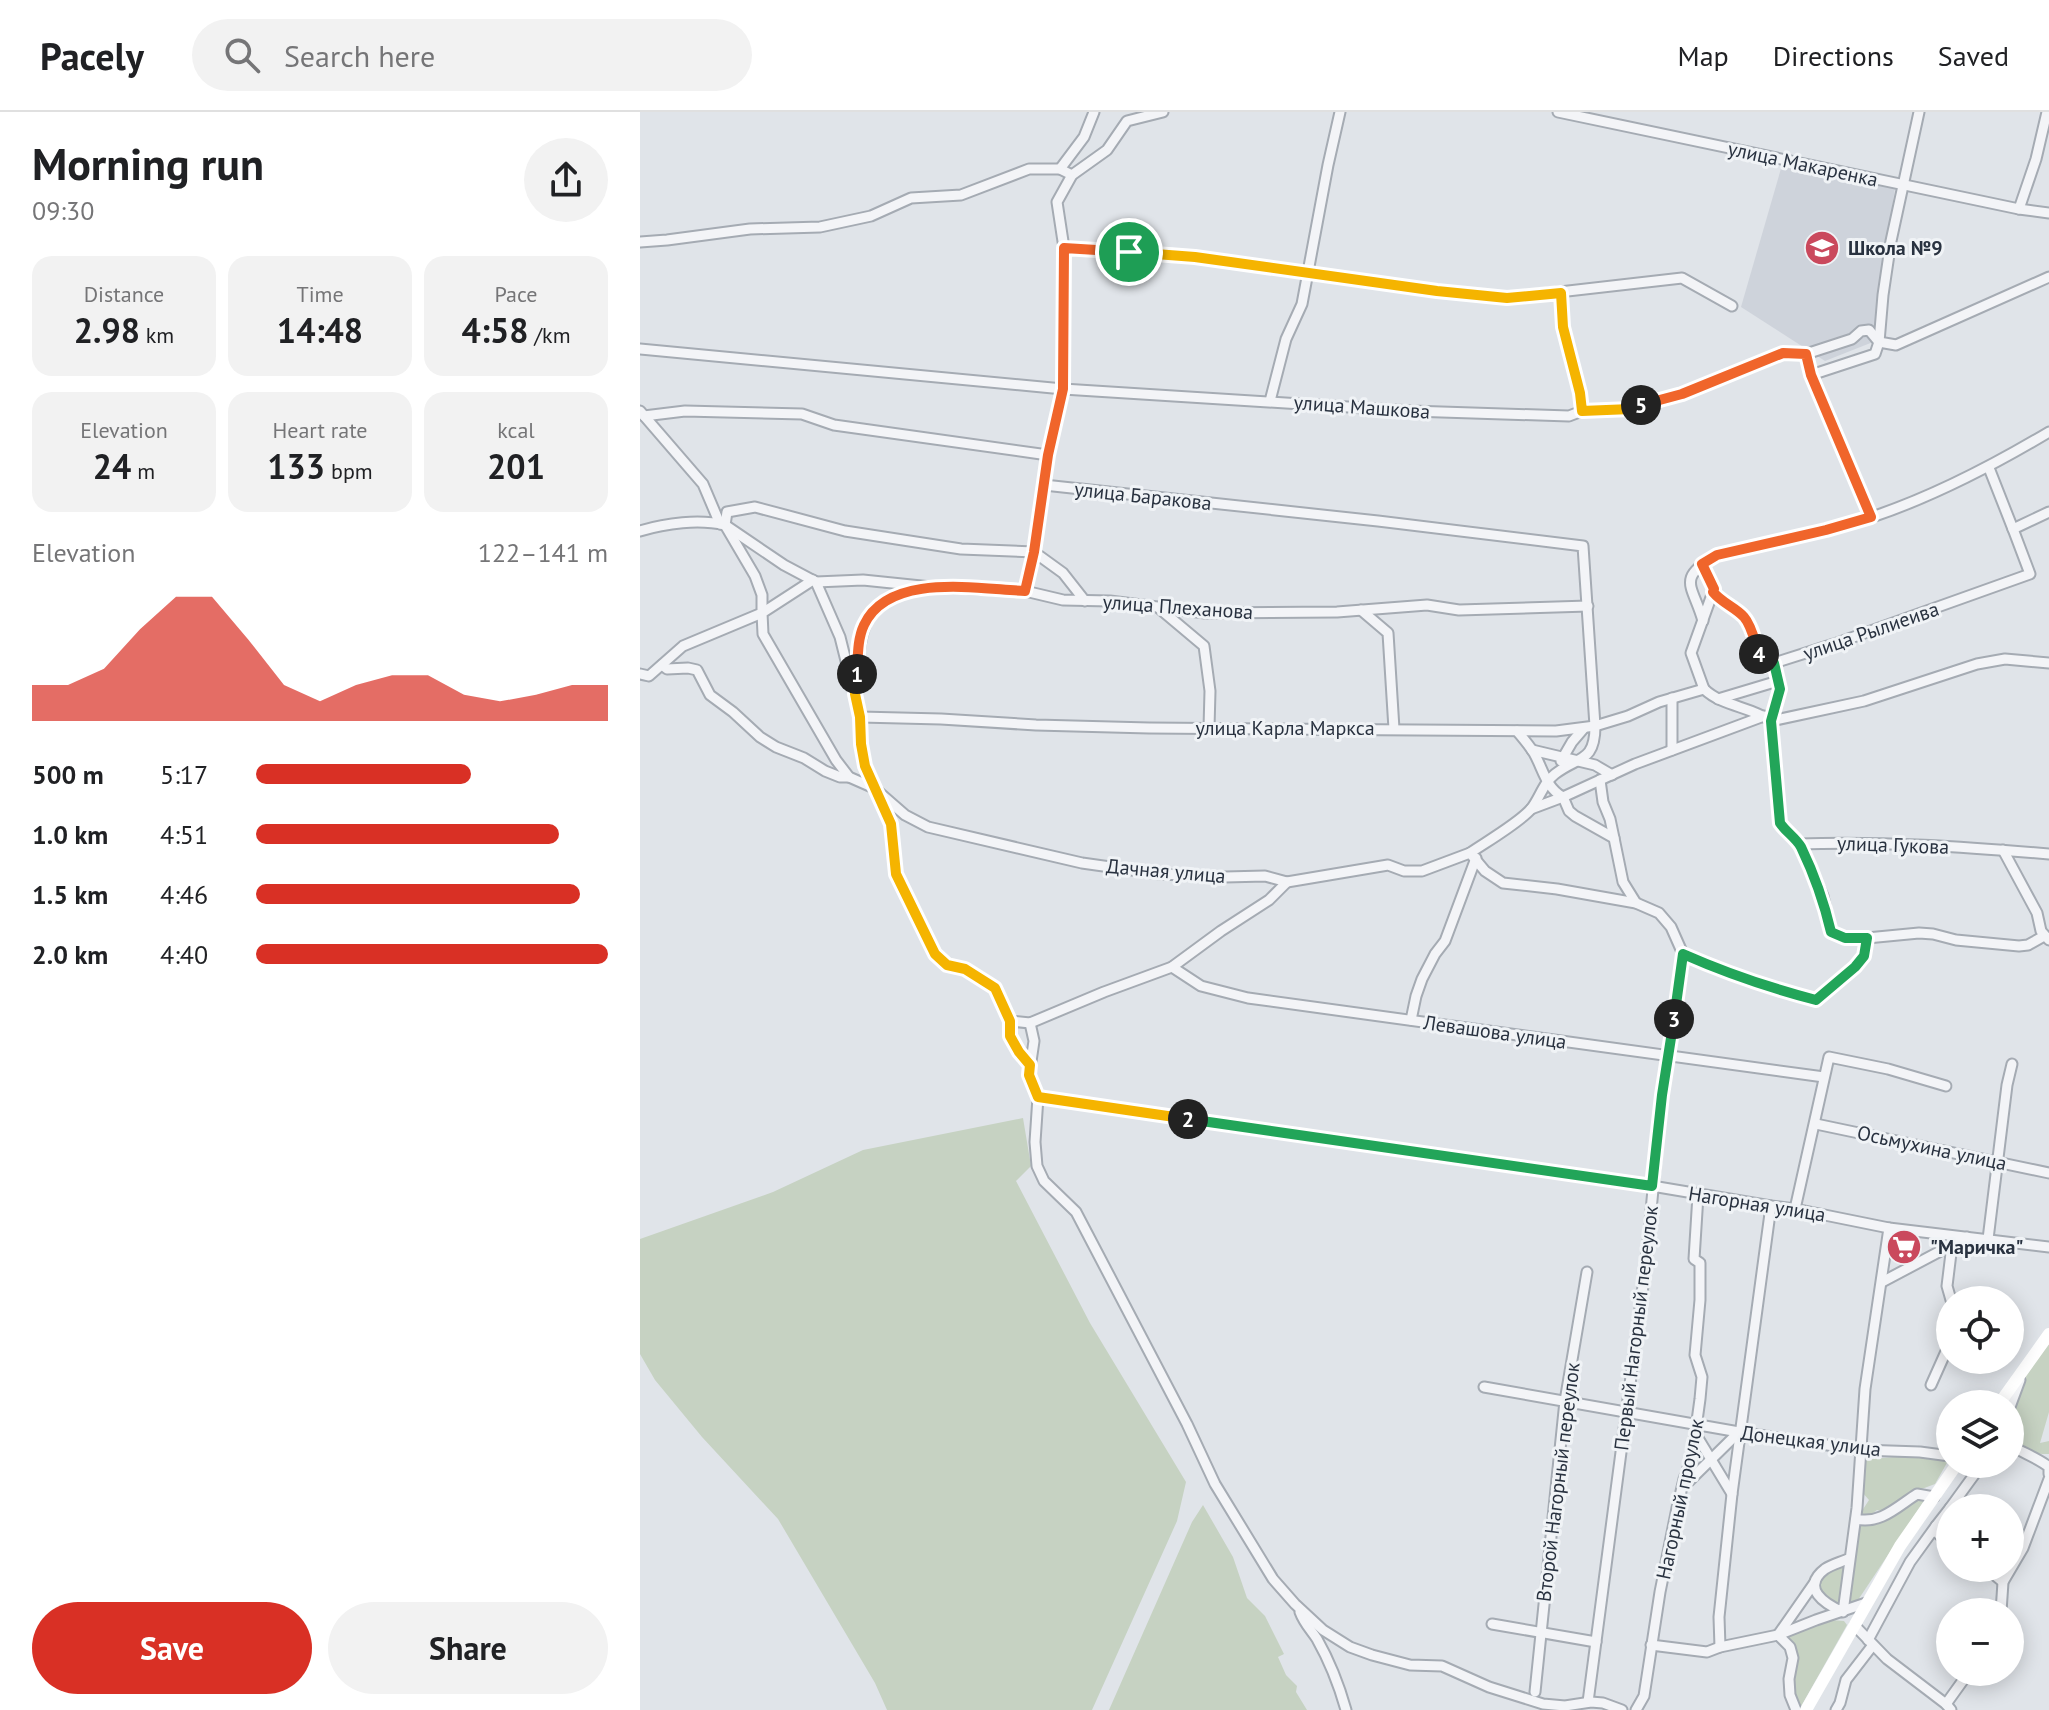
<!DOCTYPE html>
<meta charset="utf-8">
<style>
:root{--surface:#fff;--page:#f2f2f2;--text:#202124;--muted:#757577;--line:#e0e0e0;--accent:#d93025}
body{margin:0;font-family:"PT Sans",sans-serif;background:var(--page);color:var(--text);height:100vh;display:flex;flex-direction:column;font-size:30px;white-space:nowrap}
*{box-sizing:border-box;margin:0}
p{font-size:26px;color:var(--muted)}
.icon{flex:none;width:44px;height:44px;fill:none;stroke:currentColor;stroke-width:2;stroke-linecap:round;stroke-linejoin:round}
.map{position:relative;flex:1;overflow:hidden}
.drawer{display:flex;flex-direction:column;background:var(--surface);width:640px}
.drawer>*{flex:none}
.fabs{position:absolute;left:1296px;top:1174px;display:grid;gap:16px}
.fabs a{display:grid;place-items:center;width:88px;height:88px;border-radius:50%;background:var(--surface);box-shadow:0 4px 20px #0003;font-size:40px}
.pin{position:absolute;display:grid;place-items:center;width:68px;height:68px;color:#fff;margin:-34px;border:4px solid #fff;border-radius:50%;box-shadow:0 2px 8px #0007}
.km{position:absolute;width:40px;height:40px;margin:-20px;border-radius:50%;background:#222;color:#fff;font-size:22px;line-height:40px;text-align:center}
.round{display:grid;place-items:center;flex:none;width:84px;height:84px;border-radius:42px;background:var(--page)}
.summary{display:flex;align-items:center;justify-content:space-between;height:136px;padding:0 32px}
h1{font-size:44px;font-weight:800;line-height:60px}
.metrics{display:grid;grid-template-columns:repeat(3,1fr);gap:12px;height:136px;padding:8px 32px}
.metrics div{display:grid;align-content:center;border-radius:20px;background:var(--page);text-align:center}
.metrics b{font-size:34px;font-weight:800}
.metrics small{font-size:22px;font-weight:400}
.metrics p{font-size:22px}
.chart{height:224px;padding:16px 32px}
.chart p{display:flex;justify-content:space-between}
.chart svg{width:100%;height:144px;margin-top:8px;fill:var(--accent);opacity:.7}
.primary-button{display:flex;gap:16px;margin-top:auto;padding:16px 32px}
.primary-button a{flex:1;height:92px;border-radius:48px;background:var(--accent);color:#fff;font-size:32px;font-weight:800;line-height:92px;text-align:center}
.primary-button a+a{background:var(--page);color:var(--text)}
ul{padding:0 32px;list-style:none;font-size:26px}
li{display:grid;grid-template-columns:128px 96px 1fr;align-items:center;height:60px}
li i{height:20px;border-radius:10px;background:var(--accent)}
header{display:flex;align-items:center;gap:48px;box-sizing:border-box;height:112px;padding:0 40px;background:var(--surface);border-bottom:2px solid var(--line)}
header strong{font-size:38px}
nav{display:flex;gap:44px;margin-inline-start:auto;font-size:28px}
.search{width:560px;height:72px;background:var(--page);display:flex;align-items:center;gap:20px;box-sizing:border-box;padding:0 28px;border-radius:44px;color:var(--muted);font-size:30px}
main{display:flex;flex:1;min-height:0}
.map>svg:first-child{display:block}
.built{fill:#ced3db}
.green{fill:#c6d2c2}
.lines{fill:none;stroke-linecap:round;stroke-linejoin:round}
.minor-casing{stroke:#a5abb3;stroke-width:13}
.minor{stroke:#f3f4f7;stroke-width:9}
.secondary{stroke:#fff;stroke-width:12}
.split-1-casing{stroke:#fff;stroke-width:16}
.split-2-casing{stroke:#fff;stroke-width:16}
.split-3-casing{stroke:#fff;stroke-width:16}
.split-4-casing{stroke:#fff;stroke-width:16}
.split-5-casing{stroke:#fff;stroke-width:16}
.split-6-casing{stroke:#fff;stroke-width:16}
.split-1{stroke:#f0652b;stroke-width:10}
.split-2{stroke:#f5b400;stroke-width:10}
.split-3{stroke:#22a559;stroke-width:10}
.split-4{stroke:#22a559;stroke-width:10}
.split-5{stroke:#f0652b;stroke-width:10}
.split-6{stroke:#f5b400;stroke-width:10}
.labels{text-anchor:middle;stroke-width:6;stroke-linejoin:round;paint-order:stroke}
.street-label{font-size:20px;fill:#293240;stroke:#f0f3f6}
.poi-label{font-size:20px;font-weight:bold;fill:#293240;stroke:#f0f3f6;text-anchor:start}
</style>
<header>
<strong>Pacely</strong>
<div class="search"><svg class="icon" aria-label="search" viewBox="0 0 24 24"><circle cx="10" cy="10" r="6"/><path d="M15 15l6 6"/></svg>Search here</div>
<nav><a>Map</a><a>Directions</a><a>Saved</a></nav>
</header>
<main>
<section class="drawer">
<div class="summary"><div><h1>Morning run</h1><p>09:30</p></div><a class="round"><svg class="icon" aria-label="share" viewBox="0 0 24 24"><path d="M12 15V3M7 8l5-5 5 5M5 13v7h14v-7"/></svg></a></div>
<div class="metrics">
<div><p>Distance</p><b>2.98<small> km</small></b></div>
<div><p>Time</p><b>14:48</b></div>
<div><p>Pace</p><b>4:58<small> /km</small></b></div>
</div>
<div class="metrics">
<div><p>Elevation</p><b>24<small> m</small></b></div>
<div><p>Heart rate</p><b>133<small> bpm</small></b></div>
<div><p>kcal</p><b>201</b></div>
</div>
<div class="chart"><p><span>Elevation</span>122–141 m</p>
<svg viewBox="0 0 160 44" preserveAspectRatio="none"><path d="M0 44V33L10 33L20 28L30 16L40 6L50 6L60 19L70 33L80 38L90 33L100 30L110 30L120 36L130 38L140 36L150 33L160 33V44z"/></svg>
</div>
<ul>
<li><b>500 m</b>5:17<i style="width:61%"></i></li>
<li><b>1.0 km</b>4:51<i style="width:86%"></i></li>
<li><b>1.5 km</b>4:46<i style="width:92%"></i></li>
<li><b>2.0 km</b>4:40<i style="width:100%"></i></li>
</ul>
<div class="primary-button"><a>Save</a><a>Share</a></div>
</section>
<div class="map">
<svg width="1409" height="1598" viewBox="0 0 1409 1598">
<rect width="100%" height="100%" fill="#e0e4e9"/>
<!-- built -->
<polygon class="built" points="1142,53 1255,76 1233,230 1185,249 1101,195"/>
<!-- green -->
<g class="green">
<polygon points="383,1006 391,1054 376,1069 450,1211 546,1370 537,1409 452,1598 247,1598 235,1571 138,1407 62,1325 15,1268 0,1242 0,1127 133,1080 223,1038"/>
<path d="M 1409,1232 L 1409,1300 L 1400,1331 L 1409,1329 L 1409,1342 C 1394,1343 1383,1336 1370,1330 L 1370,1304 L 1386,1261 Z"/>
<polygon points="1256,1342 1299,1346 1308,1349 1295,1372 1279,1378 1244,1400 1237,1398 1229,1404 1222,1405 1220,1402 1229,1388 1222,1380 1223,1350 1226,1347 1255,1345"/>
<path d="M 1280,1385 L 1284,1389 L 1218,1488 L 1210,1490 L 1206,1486 L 1218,1409 C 1240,1418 1261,1394 1280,1385 Z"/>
<polygon points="563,1393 593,1445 607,1486 625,1504 644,1542 638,1545 646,1563 657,1574 656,1580 667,1598 469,1598 552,1410"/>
<path d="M 1205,1451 L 1199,1495 L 1192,1493 L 1178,1475 C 1182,1459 1191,1457 1205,1451 Z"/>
<polygon points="1191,1508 1204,1509 1207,1513 1159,1598 1153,1581 1153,1535 1146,1524"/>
</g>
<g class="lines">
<!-- minor casing -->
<g class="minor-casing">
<g id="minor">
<polyline points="918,0 1379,97 1409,101"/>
<polyline points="420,57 444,25 454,0"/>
<polyline points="1379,97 1396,47 1407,0"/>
<polyline points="0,130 27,128 110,117 180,115 231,104 271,86 321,83 389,57 420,57 432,63"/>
<polyline points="424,136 555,145 797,179 867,186 1042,166 1092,194"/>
<polyline points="921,181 923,215 940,281 942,299"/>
<polyline points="0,237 423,277 771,299 929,304 942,299 991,297 1042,282 1143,241 1166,242 1212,227 1221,219 1229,218 1239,230 1256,233 1409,165"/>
<polyline points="1166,242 1171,263 1231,405"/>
<polyline points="1171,263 1235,242 1239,230 1243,183 1251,129 1279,0"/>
<polyline points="630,289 646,227 662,192 688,53 700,0"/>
<polyline points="0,299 63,372 80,412"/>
<path d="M 4,304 L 45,299 L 162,302 L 194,313 L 408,343 L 404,373 L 738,409 L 943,434 L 955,614 C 955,651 938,644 915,662 C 903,671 900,686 891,697 C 879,711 846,730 830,741"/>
<polyline points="408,343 423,277 424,136 417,90 432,63 467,38 487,9 523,0"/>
<polyline points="1349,356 1373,417"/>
<polyline points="1409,400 1373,417 1390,462 1194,532 1134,551 1140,577 1131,609 1224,589 1337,552 1365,547 1409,551"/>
<path d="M 0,419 C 26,411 59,407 85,413 L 144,453 L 176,470 L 200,525 L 220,605 L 221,632 L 225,654 L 251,712 L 256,762 L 295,842 L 307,853 L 325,857 L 341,866 L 355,876 L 370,909 L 370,924 L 379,940 L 390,953"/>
<polyline points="1062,452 1074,477 1051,541 1064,577"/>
<polyline points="173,468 122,501 123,522 196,648 209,665 234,676 265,703 288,715 442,751 520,762 585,765 625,764 647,770 748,753 764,759 782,759 830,741 845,759 863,771 917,777 996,791 1019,801 1031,815 1043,842 1042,857 1022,983 1006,1151 948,1590"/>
<polyline points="176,470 223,468 291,475 385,479 423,488 470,489 565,501 697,500 787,493 819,498 948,494"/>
<polyline points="385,479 394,440 404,373"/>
<path d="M 1073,480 C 1083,492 1099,498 1107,510 L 1123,554 L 1134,551"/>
<polyline points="520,497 564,534 570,579 569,616"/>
<polyline points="721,498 748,521 754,617"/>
<path d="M 1063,509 C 1053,473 1035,467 1077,443 C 1129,430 1182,421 1232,405 C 1295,384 1352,354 1409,320"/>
<polyline points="22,553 27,557 48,556 57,558 70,583 93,600 120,625 136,635 164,646 185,659 200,665 209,665"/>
<polyline points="0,562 9,564 43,534 122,501 122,483 115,464 85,413 87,400 115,395 205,419 321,437 394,440 423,461 445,489"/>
<path d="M 216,575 C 221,521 218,489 281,477"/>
<path d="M 1064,577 C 1083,595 1110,594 1131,609 L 1140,711 L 1146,720 L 1159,732 C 1243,729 1326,735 1409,742"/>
<polyline points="1032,586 1032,638"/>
<polyline points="1078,587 1138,569"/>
<polyline points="220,605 301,607 396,613 509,616 916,619 955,614 988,604 1019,590 1064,577"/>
<path d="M 877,619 C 883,626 889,633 894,641 C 903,657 906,676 923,685"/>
<polyline points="892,638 955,653 972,663"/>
<polyline points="921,649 932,630 944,616"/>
<polyline points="960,668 963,690 970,707 974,726"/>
<polyline points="891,697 923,685"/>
<polyline points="1363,738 1397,801 1401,819 1409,828"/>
<polyline points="996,791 983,770 974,726 935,704 929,699 923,685 995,652 1124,604"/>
<polyline points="1227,826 1279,821 1293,822 1316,828 1379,834 1388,833 1404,824"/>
<path d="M 1043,842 C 1086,861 1130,876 1176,888 L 1215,855 L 1224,844 L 1227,826 L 1205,826 L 1191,820 L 1183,784 L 1159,732"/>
<polyline points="532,855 561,874 608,886 1184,965"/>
<polyline points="771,908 776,884 782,867 795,842 805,829 836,746"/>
<polyline points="370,909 390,911 464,880 532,855 581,819 629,788 647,770"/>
<polyline points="390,911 394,929 389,963 398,985 395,1030 397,1054 404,1069 436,1100 547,1312 575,1372 633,1467 655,1492 683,1518 710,1535 732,1543 770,1553 802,1554 849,1575 903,1592 925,1594 951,1590 963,1591 982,1598"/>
<polyline points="398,985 1012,1074 1131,1094 1155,1097 1249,1116 1409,1135"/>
<polyline points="1176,1012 1409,1061"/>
<polyline points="1155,1097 1189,945 1248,957 1306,974"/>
<polyline points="1348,1127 1367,973 1372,952"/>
<polyline points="1242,1170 1327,1125"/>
<polyline points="1311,1188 1307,1174 1312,1133"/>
<polyline points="1291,1273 1308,1235 1307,1217 1310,1203"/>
<polyline points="844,1275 1099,1320 1221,1338 1280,1340 1310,1344"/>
<polyline points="1370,1295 1380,1268"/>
<polyline points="1055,1321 1092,1382"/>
<path d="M 1370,1333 C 1383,1341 1398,1346 1409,1355 L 1409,1362"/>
<polyline points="1044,1374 1099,1320"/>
<polyline points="1310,1396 1342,1352"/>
<polyline points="1310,1396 1296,1414 1296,1420 1310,1432"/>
<path d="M 1216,1407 C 1240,1413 1258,1394 1277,1382 L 1294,1385"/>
<path d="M 1210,1446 C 1202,1450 1192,1452 1185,1457 C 1160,1476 1185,1492 1203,1500 L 1217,1396 L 1225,1277 L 1249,1116"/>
<polyline points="1346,1456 1363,1470"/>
<path d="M 660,1500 C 664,1511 671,1518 677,1527 C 690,1550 699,1573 706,1598"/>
<polyline points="1361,1500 1363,1470 1383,1436 1409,1367"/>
<polyline points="852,1512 956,1530"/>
<polyline points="1215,1514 1247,1547 1306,1592 1311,1598"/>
<polyline points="1228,1528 1270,1450 1296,1414"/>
<polyline points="1011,1533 1067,1540 1080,1535 1138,1523 1176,1508 1226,1491"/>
<polyline points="1080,1535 1079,1505 1092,1382 1131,1094"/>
<polyline points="895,1580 925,1289 947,1160"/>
<polyline points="1306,1592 1329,1560"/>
<polyline points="996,1598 1004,1584 1020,1480 1037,1396 1044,1367 1052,1345 1060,1287 1062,1265 1055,1243 1060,1188 1060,1151 1054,1147 1058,1083"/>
<polyline points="1156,1598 1150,1583 1149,1567 1153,1546 1150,1535 1138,1523 1175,1470"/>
<polyline points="1196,1598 1200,1591 1206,1568 1233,1533"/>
</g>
</g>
<!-- minor -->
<use href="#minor" class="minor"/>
<!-- secondary -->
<g class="secondary">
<polyline points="1359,1292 1409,1222"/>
<polyline points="1166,1598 1260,1434 1317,1352"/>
</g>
</g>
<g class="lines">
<!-- split-1 casing -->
<g class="split-1-casing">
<path id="split-1" d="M 217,562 C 218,546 217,528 224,513 C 249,460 337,477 385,479 L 394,440 L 408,343 L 423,277 L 424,136 L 489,140"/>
</g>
<!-- split-2 casing -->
<g class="split-2-casing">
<polyline id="split-2" points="217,562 215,582 220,605 221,632 225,654 251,712 256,762 295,842 307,853 325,857 355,876 370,909 370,924 379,940 390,953 389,963 398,985 548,1007"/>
</g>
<!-- split-3 casing -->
<g class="split-3-casing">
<polyline id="split-3" points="548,1007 1012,1074 1022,983 1034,907"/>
</g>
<!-- split-4 casing -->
<g class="split-4-casing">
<path id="split-4" d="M 1034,907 L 1043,842 C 1086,861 1130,876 1176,888 L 1215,855 L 1224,844 L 1227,826 L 1205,826 L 1191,820 C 1184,790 1174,762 1161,735 C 1156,726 1146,720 1140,711 L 1131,609 L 1140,577 L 1134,551 L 1123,554 L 1119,542"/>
</g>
<!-- split-5 casing -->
<g class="split-5-casing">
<path id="split-5" d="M 1001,293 L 1042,282 L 1143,241 L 1166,242 L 1171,263 L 1231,405 L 1186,418 L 1077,443 L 1062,452 L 1074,477 L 1073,480 C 1082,491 1095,495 1104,505 C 1112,514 1115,531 1119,542"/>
</g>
<!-- split-6 casing -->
<g class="split-6-casing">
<polyline id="split-6" points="489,140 555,145 797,179 867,186 921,181 923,215 940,281 942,299 991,297 1001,293"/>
</g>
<!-- split-1 -->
<use href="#split-1" class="split-1"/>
<!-- split-2 -->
<use href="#split-2" class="split-2"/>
<!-- split-3 -->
<use href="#split-3" class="split-3"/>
<!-- split-4 -->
<use href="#split-4" class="split-4"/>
<!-- split-5 -->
<use href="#split-5" class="split-5"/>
<!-- split-6 -->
<use href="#split-6" class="split-6"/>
</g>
<!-- icons -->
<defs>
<g id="school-disc" transform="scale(1.8)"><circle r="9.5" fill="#ca495d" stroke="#f0f3f6"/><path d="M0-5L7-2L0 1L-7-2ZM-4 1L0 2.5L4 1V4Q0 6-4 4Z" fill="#fff"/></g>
<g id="supermarket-disc" transform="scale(1.8)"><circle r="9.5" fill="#ca495d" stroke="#f0f3f6"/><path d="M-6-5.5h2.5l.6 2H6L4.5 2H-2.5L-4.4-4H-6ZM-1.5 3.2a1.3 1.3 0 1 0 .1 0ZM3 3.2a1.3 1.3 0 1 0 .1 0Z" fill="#fff"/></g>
</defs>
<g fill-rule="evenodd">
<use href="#school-disc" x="1182" y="136"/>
<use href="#supermarket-disc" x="1264" y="1135"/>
</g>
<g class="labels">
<!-- street labels -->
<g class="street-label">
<text transform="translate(1163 52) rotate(12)" y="7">улица Макаренка</text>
<text transform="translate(722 295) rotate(4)" y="7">улица Машкова</text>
<text transform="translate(503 384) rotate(6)" y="7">улица Баракова</text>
<text transform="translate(538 495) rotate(4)" y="7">улица Плеханова</text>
<text transform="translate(1231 519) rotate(-19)" y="7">улица Рылиеива</text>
<text x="645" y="623">улица Карла Маркса</text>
<text transform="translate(1253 733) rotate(2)" y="7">улица Гукова</text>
<text transform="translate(526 759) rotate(5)" y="7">Дачная улица</text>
<text transform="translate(855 920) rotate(8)" y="7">Левашова улица</text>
<text transform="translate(1292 1036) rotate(12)" y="7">Осьмухина улица</text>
<text transform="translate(1117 1092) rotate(9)" y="7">Нагорная улица</text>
<text transform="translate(996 1216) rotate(-83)" y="7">Первый Нагорный переулок</text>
<text transform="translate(1171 1329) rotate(7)" y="7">Донецкая улица</text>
<text transform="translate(918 1370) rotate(-83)" y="7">Второй Нагорный переулок</text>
<text transform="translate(1040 1387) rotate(-78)" y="7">Нагорный проулок</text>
</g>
<!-- poi labels -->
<g class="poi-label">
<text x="1208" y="143">Школа №9</text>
<text x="1290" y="1142">"Маричка"</text>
</g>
</g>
</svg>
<div class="fabs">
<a><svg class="icon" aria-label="locate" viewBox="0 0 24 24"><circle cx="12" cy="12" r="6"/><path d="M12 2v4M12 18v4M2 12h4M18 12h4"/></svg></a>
<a><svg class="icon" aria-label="layers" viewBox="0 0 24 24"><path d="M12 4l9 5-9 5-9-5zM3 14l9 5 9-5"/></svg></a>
<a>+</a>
<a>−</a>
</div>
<div class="pin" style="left:489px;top:140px;background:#1e9e55"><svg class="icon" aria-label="arrive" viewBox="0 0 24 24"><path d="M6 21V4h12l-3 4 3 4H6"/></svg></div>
<b class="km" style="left:217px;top:562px">1</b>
<b class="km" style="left:548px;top:1007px">2</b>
<b class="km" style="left:1034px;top:907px">3</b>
<b class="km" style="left:1119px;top:542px">4</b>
<b class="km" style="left:1001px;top:293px">5</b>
</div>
</main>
